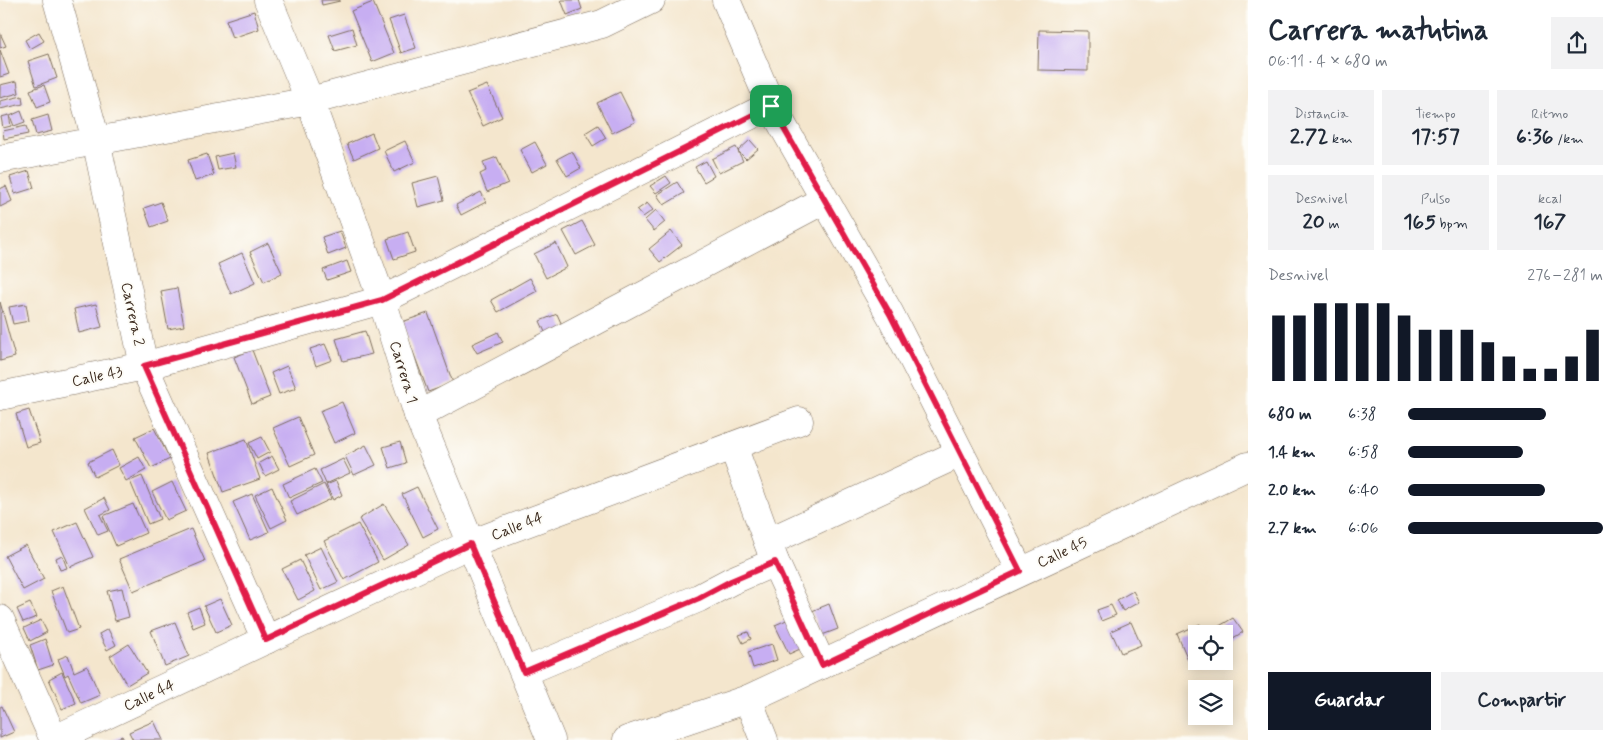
<!DOCTYPE html>
<html lang="es">
<meta charset="utf-8">
<style>
:root{--surface:#fff;--page:#f2f2f3;--text:#1f2937;--muted:#747a83;--accent:#111827}
body{margin:0;font-family:Mynerve,sans-serif;background:var(--page);color:var(--text);height:100vh;display:flex;flex-direction:column;font-size:19px;white-space:nowrap}
*{box-sizing:border-box;margin:0}
p{font-size:16px;color:var(--muted)}
.icon{flex:none;width:28px;height:28px;fill:none;stroke:currentColor;stroke-width:2;stroke-linecap:round;stroke-linejoin:round}
.map{position:relative;flex:1;overflow:hidden}
.sheet{display:flex;flex-direction:column;background:var(--surface);width:375px}
.sheet>*{flex:none}
.tools{position:absolute;left:1188px;top:625px;display:grid;gap:10px}
.tools a{display:grid;place-items:center;width:45px;height:45px;border-radius:0px;background:var(--surface);box-shadow:0 2px 12px #0003;font-size:25px}
.pin{position:absolute;display:grid;place-items:center;width:42px;height:42px;color:#fff;margin:-21px;border-radius:10px;box-shadow:0 2px 8px #0006}
.round{display:grid;place-items:center;flex:none;width:52px;height:52px;border-radius:0px;background:var(--page)}
.headline{display:flex;align-items:center;justify-content:space-between;height:85px;padding:0 20px}
h1{font-size:28px;font-weight:700;line-height:38px}
.stats{display:grid;grid-template-columns:repeat(3,1fr);gap:8px;height:85px;padding:5px 20px}
.stats div{display:grid;align-content:center;border-radius:0px;background:var(--page);text-align:center}
.stats b{font-size:21px;font-weight:700}
.stats small{font-size:14px;font-weight:400}
.stats p{font-size:14px}
.chart{height:140px;padding:10px 20px}
.chart p{display:flex;justify-content:space-between}
.chart svg{width:100%;height:90px;margin-top:5px;stroke:var(--accent);stroke-width:6}
.cta{display:flex;gap:10px;margin-top:auto;padding:10px 20px}
.cta a{flex:1;height:58px;border-radius:0px;background:var(--accent);color:#fff;font-size:20px;font-weight:700;line-height:58px;text-align:center}
.cta a+a{background:var(--page);color:var(--text)}
ul{padding:0 20px;list-style:none;font-size:16px}
li{display:grid;grid-template-columns:80px 60px 1fr;align-items:center;height:38px}
li i{height:12px;border-radius:6px;background:var(--accent)}
main{display:flex;flex:1;min-height:0}
.map>svg:first-child{display:block}
.building{fill:#c7aef2}
.lines{fill:none;stroke-linecap:round;stroke-linejoin:round}
.minor-casing{stroke:#7c6c5b;stroke-width:29}
.minor{stroke:#fff;stroke-width:28}
.route-casing{stroke:#fff;stroke-width:10}
.route{stroke:#e11d48;stroke-width:6}
.labels{text-anchor:middle;stroke-width:4;stroke-linejoin:round;paint-order:stroke}
.street-label{font-size:15px;fill:#3b2a1e;stroke:#fdfcf7}
</style>
<main>
<div class="map">
<svg width="1248" height="740" viewBox="0 0 1248 740">
<rect width="100%" height="100%" fill="#fdfcf7"/>
<filter id="ink" filterUnits="userSpaceOnUse"><feTurbulence type="fractalNoise" baseFrequency=".02" numOctaves="2"/><feDisplacementMap in="SourceGraphic" scale="10" xChannelSelector="R" yChannelSelector="G"/><feConvolveMatrix kernelMatrix="1 2 1 2 8 2 1 2 1" color-interpolation-filters="sRGB"/></filter>
<filter id="wash" filterUnits="userSpaceOnUse"><feTurbulence type="fractalNoise" baseFrequency=".0096" numOctaves="4" result="noise"/><feDisplacementMap in="SourceGraphic" scale="20" xChannelSelector="R" yChannelSelector="G"/><feGaussianBlur stdDeviation="1.12" result="paint"/><feColorMatrix in="noise" values="0 0 0 0 0 0 0 0 0 0 0 0 0 0 0 0 0 1.4 0 .05"/><feComposite in="paint" operator="in"/></filter>
<g filter="url(#wash)">
<rect width="100%" height="100%" fill="#f4e6cd"/>
<g id="blocks">
<!-- building -->
<g class="building">
<polygon points="321,0 340,0 340,1 322,5"/>
<polygon points="561,0 579,0 582,9 567,15"/>
<polygon points="373,2 394,53 372,62 351,11"/>
<polygon points="254,11 259,29 232,38 226,20"/>
<polygon points="404,15 416,48 401,53 389,20"/>
<polygon points="352,28 357,45 335,51 329,35"/>
<polygon points="1039,30 1088,31 1088,71 1038,70"/>
<polygon points="39,32 44,41 30,49 25,40"/>
<polygon points="0,33 6,46 0,48"/>
<polygon points="0,50 9,74 0,77"/>
<polygon points="49,54 57,78 36,86 28,61"/>
<polygon points="17,81 19,93 0,98 0,85"/>
<polygon points="44,85 50,102 37,107 30,90"/>
<polygon points="487,85 502,117 483,126 467,93"/>
<polygon points="620,92 635,122 612,133 597,103"/>
<polygon points="22,96 23,104 0,109 0,101"/>
<polygon points="21,111 25,122 14,126 10,116"/>
<polygon points="9,115 11,126 3,128 1,117"/>
<polygon points="48,115 52,131 36,135 32,120"/>
<polygon points="598,125 606,138 593,146 585,133"/>
<polygon points="26,126 28,134 4,139 3,131"/>
<polygon points="372,133 378,148 354,159 347,144"/>
<polygon points="750,140 758,149 746,159 738,151"/>
<polygon points="405,141 415,162 394,172 384,151"/>
<polygon points="535,142 547,164 532,172 520,150"/>
<polygon points="736,147 743,161 719,173 712,159"/>
<polygon points="572,151 581,168 567,176 557,159"/>
<polygon points="233,153 236,167 218,170 215,157"/>
<polygon points="207,154 214,175 195,181 188,160"/>
<polygon points="497,157 508,183 487,192 480,174 486,171 483,162"/>
<polygon points="706,161 714,176 704,182 695,167"/>
<polygon points="29,171 34,188 15,194 10,177"/>
<polygon points="438,176 444,200 418,207 412,183"/>
<polygon points="666,176 671,183 656,193 650,186"/>
<polygon points="677,182 684,193 664,205 657,195"/>
<polygon points="6,186 12,201 0,207 0,189"/>
<polygon points="481,192 486,202 461,215 456,205"/>
<polygon points="161,202 168,221 151,227 144,208"/>
<polygon points="647,203 653,210 643,217 637,210"/>
<polygon points="656,210 665,222 654,231 645,220"/>
<polygon points="582,221 595,245 576,255 563,231"/>
<polygon points="340,231 346,248 328,255 322,237"/>
<polygon points="671,231 682,245 660,262 649,249"/>
<polygon points="408,232 415,252 394,259 387,239"/>
<polygon points="268,243 282,273 264,282 250,252"/>
<polygon points="556,243 567,267 546,278 534,254"/>
<polygon points="242,253 255,283 231,294 218,264"/>
<polygon points="347,261 351,272 327,280 323,270"/>
<polygon points="530,278 537,291 498,312 491,300"/>
<polygon points="177,288 184,326 168,329 161,291"/>
<polygon points="0,302 15,357 0,361"/>
<polygon points="26,304 29,321 13,324 9,307"/>
<polygon points="96,304 102,327 79,333 74,309"/>
<polygon points="428,313 453,383 428,392 402,322"/>
<polygon points="557,314 566,334 549,341 540,321"/>
<polygon points="365,331 372,354 343,361 336,339"/>
<polygon points="498,332 503,342 477,353 472,344"/>
<polygon points="325,344 332,360 316,366 310,349"/>
<polygon points="252,350 270,397 252,404 234,357"/>
<polygon points="287,366 296,388 279,394 271,373"/>
<polygon points="342,402 355,433 334,443 320,411"/>
<polygon points="29,410 40,443 26,447 16,414"/>
<polygon points="298,417 314,455 290,466 273,428"/>
<polygon points="154,428 170,459 151,468 135,437"/>
<polygon points="262,437 270,452 257,459 249,443"/>
<polygon points="246,439 260,479 223,492 209,453"/>
<polygon points="400,442 406,463 390,468 383,447"/>
<polygon points="366,445 376,465 354,475 345,456"/>
<polygon points="112,450 119,465 95,477 88,462"/>
<polygon points="272,456 279,469 265,476 259,463"/>
<polygon points="139,457 146,470 126,481 119,468"/>
<polygon points="343,459 350,473 326,484 320,470"/>
<polygon points="315,469 322,483 289,498 283,484"/>
<polygon points="142,476 160,519 148,524 130,481"/>
<polygon points="336,481 342,495 333,500 326,485"/>
<polygon points="172,482 186,511 166,520 152,492"/>
<polygon points="324,484 331,499 297,515 290,501"/>
<polygon points="272,487 287,520 271,528 255,495"/>
<polygon points="417,487 438,529 423,537 402,494"/>
<polygon points="252,494 269,532 250,540 233,502"/>
<polygon points="104,498 110,510 100,515 108,531 98,535 85,508"/>
<polygon points="133,504 146,533 116,546 103,516"/>
<polygon points="384,504 409,545 383,560 359,519"/>
<polygon points="77,522 93,557 70,567 54,532"/>
<polygon points="358,524 378,562 344,580 324,541"/>
<polygon points="191,529 205,561 133,591 119,559"/>
<polygon points="26,545 44,579 23,590 5,556"/>
<polygon points="321,547 338,582 321,590 304,555"/>
<polygon points="62,555 67,568 60,570 56,558"/>
<polygon points="300,560 315,591 298,600 282,569"/>
<polygon points="63,586 79,629 67,633 51,591"/>
<polygon points="122,588 129,617 115,621 107,591"/>
<polygon points="1133,591 1139,602 1123,611 1117,600"/>
<polygon points="220,599 232,625 216,632 204,606"/>
<polygon points="30,603 37,617 23,622 17,609"/>
<polygon points="829,604 838,629 822,635 812,611"/>
<polygon points="1111,605 1116,615 1101,621 1097,610"/>
<polygon points="199,607 205,623 193,628 187,612"/>
<polygon points="796,616 809,645 789,654 775,625"/>
<polygon points="1233,618 1243,632 1225,643 1224,634 1220,634 1216,628"/>
<polygon points="41,620 47,632 30,641 24,628"/>
<polygon points="175,622 189,656 165,666 151,631"/>
<polygon points="1131,622 1141,645 1121,653 1111,631"/>
<polygon points="1200,624 1204,634 1196,634 1196,662 1190,664 1177,634"/>
<polygon points="108,629 116,645 107,650 99,634"/>
<polygon points="748,632 751,639 743,643 739,635"/>
<polygon points="45,639 53,665 38,670 30,645"/>
<polygon points="129,644 147,673 127,685 110,656"/>
<polygon points="772,644 777,660 753,668 748,652"/>
<polygon points="68,655 74,672 87,666 100,695 81,703 68,674 65,676 58,659"/>
<polygon points="62,672 76,703 62,709 49,679"/>
<polygon points="2,706 14,732 0,738 0,707"/>
<polygon points="154,721 163,740 133,740 129,732"/>
<polygon points="122,736 124,740 113,740"/>
</g>
</g>
</g>
<g filter="url(#ink)">
<use href="#blocks" fill-opacity="0" stroke="#7c6c5b" stroke-width="1"/>
<g class="lines">
<!-- minor casing -->
<g class="minor-casing">
<g id="minor">
<polyline points="57,0 96,140 144,366 266,640"/>
<polyline points="268,0 310,101 382,300 418,415 551,740"/>
<polyline points="726,0 771,105 890,314 1020,571"/>
<polyline points="0,159 310,101 602,24 651,0"/>
<polyline points="0,396 144,366 382,300 771,105"/>
<polyline points="418,415 824,200"/>
<polyline points="733,446 775,562 822,665"/>
<polyline points="768,542 960,453"/>
<polyline points="0,619 54,740"/>
<polyline points="524,672 699,598 731,581 775,562"/>
<polyline points="748,699 764,740"/>
<polyline points="53,740 470,544 799,421"/>
<polyline points="627,740 748,699 1248,466"/>
</g>
</g>
<!-- minor -->
<use href="#minor" class="minor"/>
</g>
</g>
<g class="lines" filter="url(#ink)">
<!-- route casing -->
<g class="route-casing">
<polygon id="route" points="771,106 890,314 1020,571 822,665 775,562 731,581 699,598 524,672 470,544 266,640 144,366 382,300"/>
</g>
<!-- route -->
<use href="#route" class="route"/>
</g>
<g class="labels">
<!-- street labels -->
<g class="street-label">
<text transform="translate(133 314) rotate(78)" y="5">Carrera 2</text>
<text transform="translate(404 372) rotate(73)" y="5">Carrera 1</text>
<text transform="translate(97 376) rotate(-12)" y="5">Calle 43</text>
<text transform="translate(517 526) rotate(-21)" y="5">Calle 44</text>
<text transform="translate(1062 552) rotate(-25)" y="5">Calle 45</text>
<text transform="translate(149 695) rotate(-25)" y="5">Calle 44</text>
</g>
</g>
</svg>
<div class="tools">
<a><svg class="icon" aria-label="locate" viewBox="0 0 24 24"><circle cx="12" cy="12" r="6"/><path d="M12 2v4M12 18v4M2 12h4M18 12h4"/></svg></a>
<a><svg class="icon" aria-label="layers" viewBox="0 0 24 24"><path d="M12 4l9 5-9 5-9-5zM3 14l9 5 9-5"/></svg></a>
</div>
<div class="pin" style="left:771px;top:106px;background:#1e9e55"><svg class="icon" aria-label="arrive" viewBox="0 0 24 24"><path d="M6 21V4h12l-3 4 3 4H6"/></svg></div>
</div>
<section class="sheet">
<div class="headline"><div><h1>Carrera matutina</h1><p>06:11 · 4 × 680 m</p></div><a class="round"><svg class="icon" aria-label="share" viewBox="0 0 24 24"><path d="M12 15V3M7 8l5-5 5 5M5 13v7h14v-7"/></svg></a></div>
<div class="stats">
<div><p>Distancia</p><b>2.72<small> km</small></b></div>
<div><p>Tiempo</p><b>17:57</b></div>
<div><p>Ritmo</p><b>6:36<small> /km</small></b></div>
</div>
<div class="stats">
<div><p>Desnivel</p><b>20<small> m</small></b></div>
<div><p>Pulso</p><b>165<small> bpm</small></b></div>
<div><p>kcal</p><b>167</b></div>
</div>
<div class="chart"><p><span>Desnivel</span>276–281 m</p>
<svg viewBox="0 0 160 44" preserveAspectRatio="none"><path d="M5 44V12M15 44V12M25 44V6M35 44V6M45 44V6M55 44V6M65 44V12M75 44V19M85 44V19M95 44V19M105 44V25M115 44V32M125 44V38M135 44V38M145 44V32M155 44V19"/></svg>
</div>
<ul>
<li><b>680 m</b>6:38<i style="width:71%"></i></li>
<li><b>1.4 km</b>6:58<i style="width:59%"></i></li>
<li><b>2.0 km</b>6:40<i style="width:70%"></i></li>
<li><b>2.7 km</b>6:06<i style="width:100%"></i></li>
</ul>
<div class="cta"><a>Guardar</a><a>Compartir</a></div>
</section>
</main>
